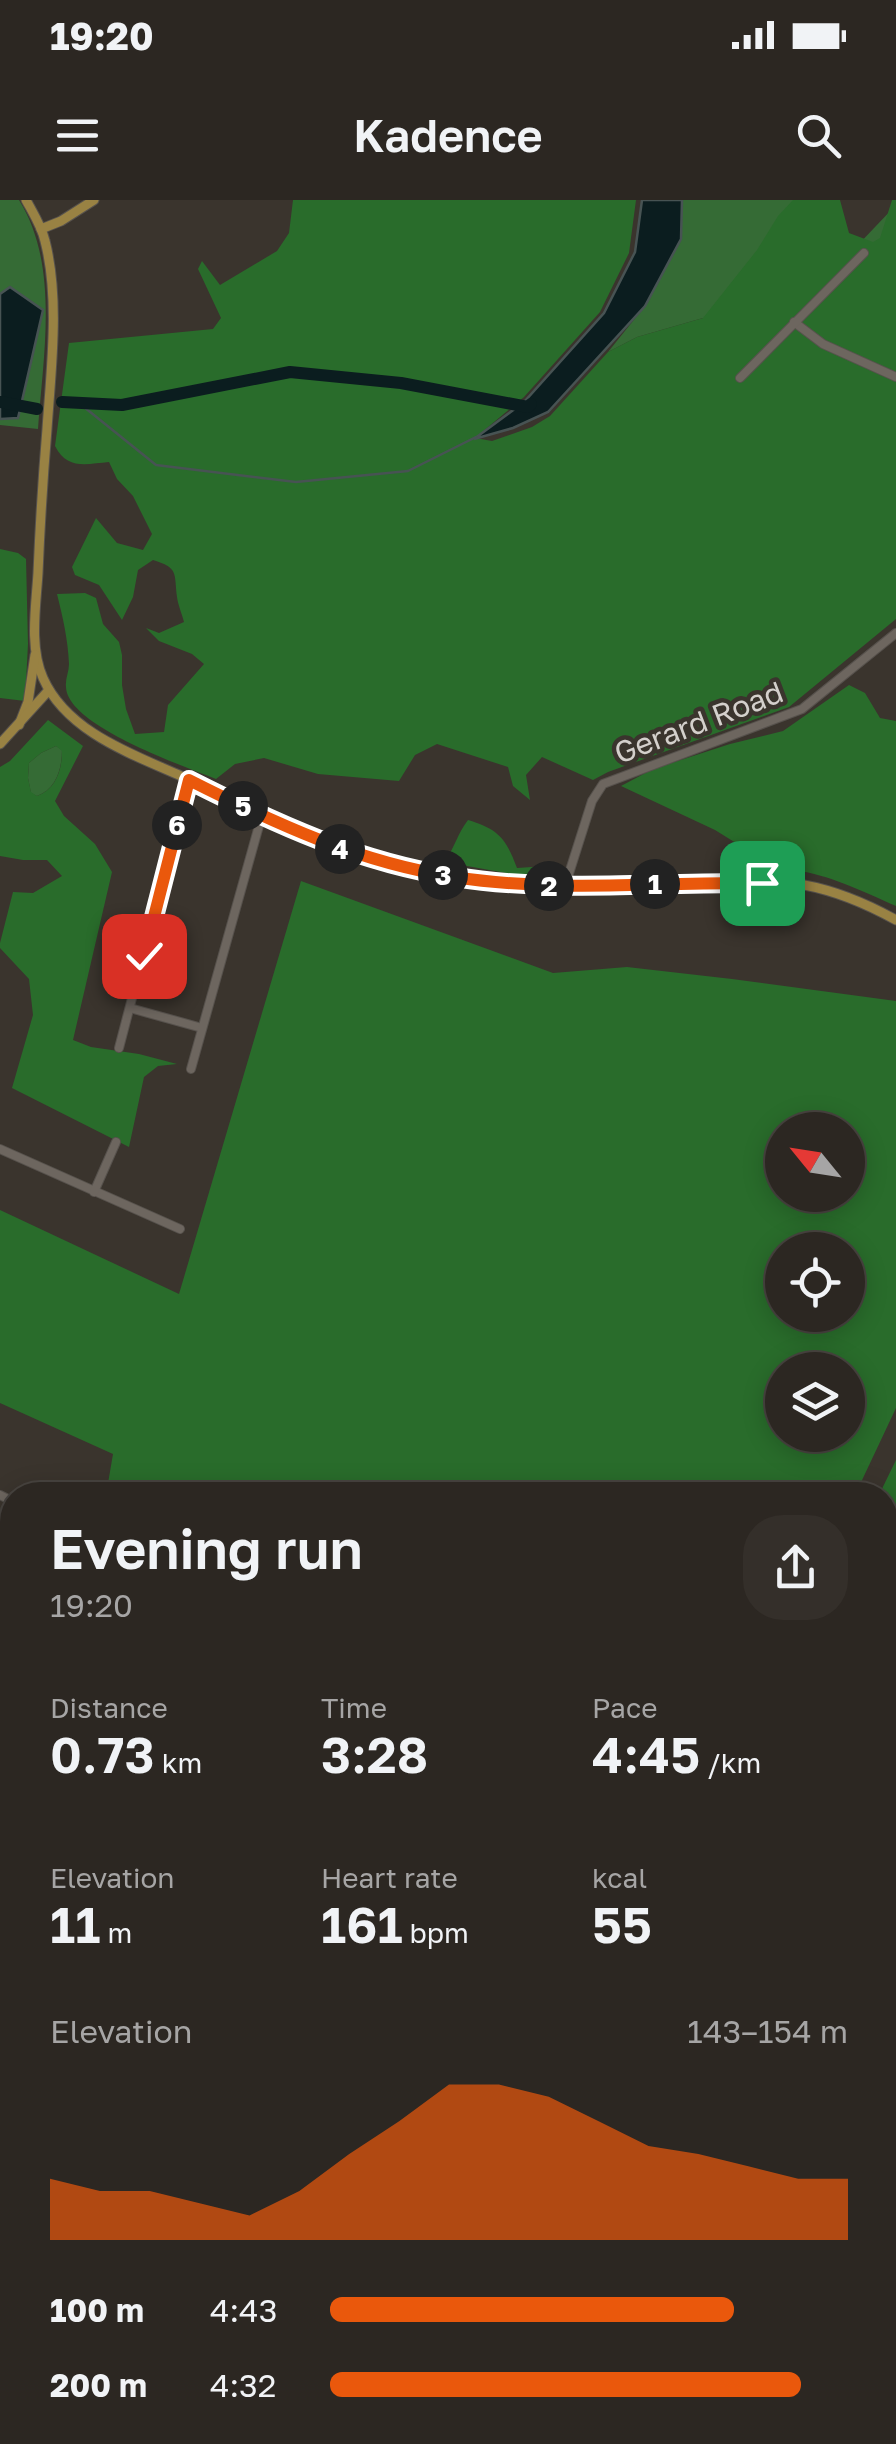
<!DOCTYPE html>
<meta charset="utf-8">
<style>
:root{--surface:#2c2722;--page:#342f2a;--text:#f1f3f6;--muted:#a6a5a5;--line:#484440;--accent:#ea580c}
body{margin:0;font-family:"Golos Text",sans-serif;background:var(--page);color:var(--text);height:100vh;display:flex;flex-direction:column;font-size:38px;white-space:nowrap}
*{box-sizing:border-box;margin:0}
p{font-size:32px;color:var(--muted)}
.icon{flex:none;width:55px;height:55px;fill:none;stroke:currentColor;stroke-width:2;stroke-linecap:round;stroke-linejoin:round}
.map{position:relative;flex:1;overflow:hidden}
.side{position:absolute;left:0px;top:1282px;width:898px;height:962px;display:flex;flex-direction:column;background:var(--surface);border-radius:40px 40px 0 0;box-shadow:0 5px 25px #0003,0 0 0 2px var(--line)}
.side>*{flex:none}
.needle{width:65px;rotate:300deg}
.fabs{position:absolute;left:765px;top:912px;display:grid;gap:20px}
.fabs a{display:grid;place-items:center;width:100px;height:100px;border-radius:50%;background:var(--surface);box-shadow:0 5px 25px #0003,0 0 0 2px var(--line);font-size:50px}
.pin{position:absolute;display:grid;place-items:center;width:85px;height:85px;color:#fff;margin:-42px;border-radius:20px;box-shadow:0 5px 15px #0006}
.km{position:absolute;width:50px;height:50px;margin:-25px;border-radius:50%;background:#222;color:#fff;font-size:28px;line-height:50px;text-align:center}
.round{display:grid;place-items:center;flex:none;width:105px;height:105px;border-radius:40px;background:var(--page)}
.overview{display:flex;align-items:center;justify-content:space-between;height:170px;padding:0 50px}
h1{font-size:55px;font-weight:600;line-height:75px}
.stats{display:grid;grid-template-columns:repeat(3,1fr);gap:15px;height:170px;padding:10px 50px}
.stats div{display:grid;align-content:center}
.stats b{font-size:50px;font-weight:600}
.stats small{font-size:28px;font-weight:400}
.stats p{font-size:28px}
.chart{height:280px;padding:20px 50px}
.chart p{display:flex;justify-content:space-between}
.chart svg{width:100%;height:180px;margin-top:10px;fill:var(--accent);opacity:.7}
ul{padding:0 50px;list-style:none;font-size:32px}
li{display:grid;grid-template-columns:160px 120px 1fr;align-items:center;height:75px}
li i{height:25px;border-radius:12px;background:var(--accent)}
.status{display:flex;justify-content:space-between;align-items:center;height:70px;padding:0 50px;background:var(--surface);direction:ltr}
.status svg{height:28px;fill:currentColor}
header{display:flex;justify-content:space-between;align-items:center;height:130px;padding:0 50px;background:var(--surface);font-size:45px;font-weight:600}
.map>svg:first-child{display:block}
.green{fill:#356b35}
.forest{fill:#296c2b;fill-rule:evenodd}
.water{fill:#0b1d1f;stroke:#475353;stroke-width:2.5}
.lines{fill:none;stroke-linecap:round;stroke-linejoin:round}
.stream{stroke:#475353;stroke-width:2.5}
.river{stroke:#0b1d1f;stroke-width:12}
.minor-casing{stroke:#57524d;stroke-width:10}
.major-casing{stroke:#57524d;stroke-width:11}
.minor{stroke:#6d665f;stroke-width:8}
.major{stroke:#998243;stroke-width:9}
.route-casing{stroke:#fff;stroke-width:20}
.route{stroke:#ea580c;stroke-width:12}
.labels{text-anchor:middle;stroke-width:9;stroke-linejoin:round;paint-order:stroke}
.street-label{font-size:30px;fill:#d4d0cc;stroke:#3a342d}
</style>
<div class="status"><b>19:20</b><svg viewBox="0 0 49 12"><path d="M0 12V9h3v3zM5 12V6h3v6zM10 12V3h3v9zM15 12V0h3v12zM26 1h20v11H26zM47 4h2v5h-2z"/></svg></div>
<header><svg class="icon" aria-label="menu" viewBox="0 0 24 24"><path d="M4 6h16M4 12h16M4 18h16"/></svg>Kadence<svg class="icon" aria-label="search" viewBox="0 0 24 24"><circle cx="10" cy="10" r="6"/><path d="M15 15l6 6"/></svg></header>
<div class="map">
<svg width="896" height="2244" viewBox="0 0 896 2244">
<rect width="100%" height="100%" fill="#3a342d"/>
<!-- green -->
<g class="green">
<path d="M 0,0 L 19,0 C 60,66 43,155 38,229 L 0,225 L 0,219 L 18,218 L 42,110 L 10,87 L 0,94 Z"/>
<polygon points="682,0 803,0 855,48 896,5 896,202 703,118 637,137 608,152 645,106 681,39"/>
<path d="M 56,546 L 62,550 C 62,569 56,589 37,596 L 31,593 L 28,578 L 29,563 L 41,553 Z"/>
</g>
<!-- forest -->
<g class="forest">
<path d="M 293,0 L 636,0 L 629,53 L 600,112 L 524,197 L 475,238 L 492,241 L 532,227 L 550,216 L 608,152 L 637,137 L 703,118 L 757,50 L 778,16 L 793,0 L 840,0 L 849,33 L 873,42 L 880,38 L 892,0 L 896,0 L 896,419 L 789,507 L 608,572 L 593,580 L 542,557 L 526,575 L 530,600 L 513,586 L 508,567 L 437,544 L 415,555 L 399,581 L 318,574 L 264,558 L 235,564 L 216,579 C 184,566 67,526 66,487 C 65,479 69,472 69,464 C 68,440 63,418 57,394 L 85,393 L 96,398 L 103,424 L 119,442 L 122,455 L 122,485 L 126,509 L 135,534 L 164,532 L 168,505 L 204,464 L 192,454 L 159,441 L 146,428 L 159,433 L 184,422 C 182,414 178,405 177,397 C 174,373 179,368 153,360 L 138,370 L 133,397 L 122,420 L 99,385 L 75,375 L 72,367 L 96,318 L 117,343 L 143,350 L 152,334 L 133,296 L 117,279 L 109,262 C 86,264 67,270 55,246 L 69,143 L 213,129 L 221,118 L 198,69 L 202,61 L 220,85 L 277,51 L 289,33 Z"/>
<polygon points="0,349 18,353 26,359 28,444 25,501 0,498"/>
<path d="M 849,485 L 865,493 L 880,518 L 896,521 L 896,706 C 869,694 825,673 797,671 C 771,669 769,679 743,664 L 744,648 L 715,630 L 621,586 L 653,569 L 730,544 L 783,531 Z"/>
<path d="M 48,520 L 83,546 L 55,601 L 64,616 L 95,644 L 112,672 L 73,840 L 91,847 L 139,854 L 177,864 L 158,866 L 144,877 L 129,947 L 12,888 L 33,815 L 29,779 L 0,748 L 0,743 L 13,692 L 33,693 L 62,676 L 47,660 L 23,660 L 0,656 L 0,567 L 10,561 ZM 56,546 L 62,551 C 62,570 56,589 37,596 L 31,592 L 28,578 L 29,563 L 41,553 Z"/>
<path d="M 468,620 C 498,629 506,638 517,668 L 547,666 L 555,676 L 511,674 L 445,662 C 454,648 458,633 468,620 Z"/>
<path d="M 301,681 L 553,773 L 627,767 L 732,779 L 896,801 L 896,1208 L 855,1295 L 106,1295 L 113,1254 L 0,1203 L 0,1010 L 179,1094 ZM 782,930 L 848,930 L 848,995 L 782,995 ZM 782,1050 L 848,1050 L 848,1115 L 782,1115 ZM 782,1170 L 848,1170 L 848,1235 L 782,1235 Z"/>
<polygon points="896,1260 896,1947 885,1942 885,1295 879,1295"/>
<polygon points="12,1354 12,1577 0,1580 0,1365"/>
<polygon points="12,1715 12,1912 0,1905 0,1732 11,1723"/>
<polygon points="896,2130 896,2200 883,2244 863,2244 867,2233 885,2232 885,2169"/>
<polygon points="3,2209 12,2214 12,2232 47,2233 68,2244 0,2244 0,2210"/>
<polygon points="117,2232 161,2233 177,2244 105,2244"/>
<polygon points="516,2233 673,2233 695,2244 549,2244"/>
</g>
<!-- water -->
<g class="water">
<polygon points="642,0 682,0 681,39 645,106 548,212 513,228 474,239 524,202 604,113 635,52"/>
<polygon points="10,87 43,110 18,218 0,219 0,94"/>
</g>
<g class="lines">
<!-- stream -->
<polyline class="stream" points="79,203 156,265 296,282 408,271 476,237"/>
<!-- river -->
<g class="river">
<polyline points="0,202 37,209"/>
<polyline points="62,202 122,205 290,172 401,183 528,207 531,204"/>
</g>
<!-- minor casing -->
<g class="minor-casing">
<g id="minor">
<polyline points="794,122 823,144 896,177"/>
<polyline points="740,178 864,53"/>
<polyline points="565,686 592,601 603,584 802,509 896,433"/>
<polyline points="130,808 202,828"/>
<polyline points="119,848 189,580"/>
<polyline points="191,869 262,615"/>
<polyline points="0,949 180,1029"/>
<polyline points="94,992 116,942"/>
<polyline points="0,1295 12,1301"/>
<polyline points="0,1671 3,1672"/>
<polyline points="0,2085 12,2091"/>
<polyline points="308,2232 332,2244"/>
</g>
</g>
<!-- major casing -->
<g class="major-casing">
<g id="major">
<path d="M 26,0 C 33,13 42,27 45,41 C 60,99 51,170 47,229 C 43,277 40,325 38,373 C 36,406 29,447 43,478 C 67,532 132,554 181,576 C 236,601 289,632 347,651 C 389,665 435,676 479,680 C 552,688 625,685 699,684 C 733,683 770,680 804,685 C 837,691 867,704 896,720"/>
<polyline points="41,29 61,21 94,0"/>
<polyline points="19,525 28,502 35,455"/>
<polyline points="0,544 49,490"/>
<polyline points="885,2133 896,2095"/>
<polyline points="853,2244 856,2232"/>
</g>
</g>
<!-- minor -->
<use href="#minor" class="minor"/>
<!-- major -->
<use href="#major" class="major"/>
</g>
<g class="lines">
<!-- route casing -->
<g class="route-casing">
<path id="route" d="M 144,756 L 189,580 C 274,623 360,663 455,677 C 556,693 659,682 762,683"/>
</g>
<!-- route -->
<use href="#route" class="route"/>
</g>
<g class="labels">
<!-- street labels -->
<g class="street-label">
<text transform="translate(699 523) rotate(-21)" y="10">Gerard Road</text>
</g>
</g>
</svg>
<div class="fabs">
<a><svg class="needle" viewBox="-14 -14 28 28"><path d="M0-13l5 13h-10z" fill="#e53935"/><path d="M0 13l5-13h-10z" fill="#a6a5a5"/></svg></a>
<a><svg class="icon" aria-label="locate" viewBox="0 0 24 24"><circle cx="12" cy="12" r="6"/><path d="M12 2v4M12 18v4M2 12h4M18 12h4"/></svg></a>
<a><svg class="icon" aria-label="layers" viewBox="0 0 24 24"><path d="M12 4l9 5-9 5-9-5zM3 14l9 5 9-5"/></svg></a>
</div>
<div class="pin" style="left:762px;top:683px;background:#1e9e55"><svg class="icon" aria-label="arrive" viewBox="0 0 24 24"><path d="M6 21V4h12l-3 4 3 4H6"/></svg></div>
<div class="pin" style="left:144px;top:756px;background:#d93025"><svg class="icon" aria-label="check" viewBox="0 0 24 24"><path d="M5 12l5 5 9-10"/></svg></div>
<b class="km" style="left:655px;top:684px">1</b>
<b class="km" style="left:549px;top:686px">2</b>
<b class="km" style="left:443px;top:675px">3</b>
<b class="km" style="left:340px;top:649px">4</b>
<b class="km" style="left:243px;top:606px">5</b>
<b class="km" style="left:177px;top:625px">6</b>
<section class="side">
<div class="overview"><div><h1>Evening run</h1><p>19:20</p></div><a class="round"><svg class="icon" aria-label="share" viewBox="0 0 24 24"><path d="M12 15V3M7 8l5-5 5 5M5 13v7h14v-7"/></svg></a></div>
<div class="stats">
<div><p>Distance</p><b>0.73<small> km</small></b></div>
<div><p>Time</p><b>3:28</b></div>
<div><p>Pace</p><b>4:45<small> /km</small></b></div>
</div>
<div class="stats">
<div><p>Elevation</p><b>11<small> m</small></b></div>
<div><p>Heart rate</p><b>161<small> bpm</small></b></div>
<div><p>kcal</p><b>55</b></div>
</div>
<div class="chart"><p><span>Elevation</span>143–154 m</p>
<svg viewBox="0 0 160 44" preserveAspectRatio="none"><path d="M0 44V29L10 32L20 32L30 35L40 38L50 32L60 23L70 15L80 6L90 6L100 9L110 15L120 21L130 23L140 26L150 29L160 29V44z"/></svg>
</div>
<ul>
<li><b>100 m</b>4:43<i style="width:78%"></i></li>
<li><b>200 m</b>4:32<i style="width:91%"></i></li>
</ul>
</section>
</div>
